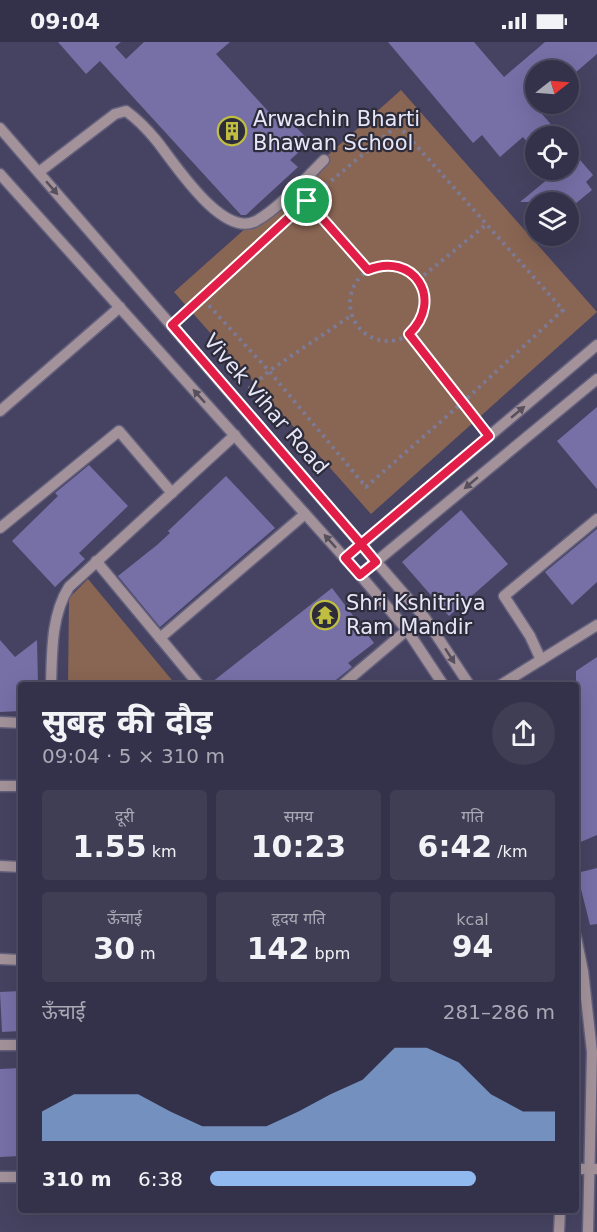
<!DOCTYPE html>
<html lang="hi">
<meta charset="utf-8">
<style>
:root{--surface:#34324a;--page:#3f3e54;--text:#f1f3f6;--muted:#a9aab5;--line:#4e4d62;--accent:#90b9f0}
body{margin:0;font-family:"DejaVu Sans","Noto Sans Devanagari",sans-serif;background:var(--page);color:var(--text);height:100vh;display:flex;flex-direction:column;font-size:22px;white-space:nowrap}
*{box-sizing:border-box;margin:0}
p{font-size:20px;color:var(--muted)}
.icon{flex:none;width:33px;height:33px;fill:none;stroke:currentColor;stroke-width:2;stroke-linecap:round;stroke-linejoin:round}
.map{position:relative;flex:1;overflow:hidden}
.details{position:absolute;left:18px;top:640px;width:561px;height:531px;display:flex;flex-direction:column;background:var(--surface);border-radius:6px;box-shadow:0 6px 24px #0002,0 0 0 2px var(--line)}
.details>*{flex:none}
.needle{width:39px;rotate:73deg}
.fabs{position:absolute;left:525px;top:18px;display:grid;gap:12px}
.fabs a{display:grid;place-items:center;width:54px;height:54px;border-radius:50%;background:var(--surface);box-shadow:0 6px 24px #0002,0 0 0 2px var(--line);font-size:30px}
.pin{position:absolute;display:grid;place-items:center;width:51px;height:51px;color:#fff;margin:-26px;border:3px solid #fff;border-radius:50%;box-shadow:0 2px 6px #0007}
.round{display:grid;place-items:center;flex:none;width:63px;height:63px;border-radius:32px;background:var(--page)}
.summary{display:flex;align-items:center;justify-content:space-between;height:102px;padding:0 24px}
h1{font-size:33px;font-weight:700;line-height:45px}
.figures{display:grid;grid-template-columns:repeat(3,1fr);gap:9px;height:102px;padding:6px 24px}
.figures div{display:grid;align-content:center;border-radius:6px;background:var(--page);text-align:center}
.figures b{font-size:30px;font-weight:700}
.figures small{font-size:16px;font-weight:400}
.figures p{font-size:16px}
.chart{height:168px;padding:12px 24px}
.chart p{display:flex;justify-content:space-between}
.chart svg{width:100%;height:108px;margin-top:6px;fill:var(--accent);opacity:.7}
ul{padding:0 24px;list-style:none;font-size:20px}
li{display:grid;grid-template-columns:96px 72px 1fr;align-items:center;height:45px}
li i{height:15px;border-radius:8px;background:var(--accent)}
.status{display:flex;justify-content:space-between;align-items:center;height:42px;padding:0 30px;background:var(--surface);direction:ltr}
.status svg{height:16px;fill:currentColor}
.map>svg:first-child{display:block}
.green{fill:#896553}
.building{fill:#7670a7}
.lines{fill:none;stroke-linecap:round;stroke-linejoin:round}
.minor-casing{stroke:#63607d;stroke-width:13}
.path{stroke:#7c7a95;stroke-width:4;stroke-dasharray:3 4.5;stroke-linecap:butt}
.minor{stroke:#a3929a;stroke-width:10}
.oneway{fill:#56505c}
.route-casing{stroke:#fff;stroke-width:12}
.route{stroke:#e11d48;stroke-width:8}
.labels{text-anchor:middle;stroke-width:4.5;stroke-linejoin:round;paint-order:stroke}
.poi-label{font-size:21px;fill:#e7e6f9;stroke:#2d2c3a;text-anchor:start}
.street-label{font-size:21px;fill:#e7e6f9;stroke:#2d2c3a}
</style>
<div class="status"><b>09:04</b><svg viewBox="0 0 49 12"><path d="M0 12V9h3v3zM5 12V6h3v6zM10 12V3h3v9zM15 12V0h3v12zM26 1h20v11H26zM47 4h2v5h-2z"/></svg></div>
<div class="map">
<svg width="597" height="1190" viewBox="0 0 597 1190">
<rect width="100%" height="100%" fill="#464362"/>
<!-- green -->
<g class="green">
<polygon points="401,48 597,270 371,472 174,250"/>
<polygon points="88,537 176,643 68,644 69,556"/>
</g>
<!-- building -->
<g class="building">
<polygon points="58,0 121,0 115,5 126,17 144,0 230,0 216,12 277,79 284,72 310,100 290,118 298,125 246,173 241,173 100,19 86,32"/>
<polygon points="388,0 474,0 504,35 545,0 597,0 597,12 568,37 568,28 536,28 536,62 539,62 536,65 561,94 536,94 536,110 523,95 500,115 482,93 473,101"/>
<polygon points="568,104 593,133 586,140 592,148 569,167 568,160 520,160 554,132 550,128 568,128"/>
<polygon points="597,365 597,447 557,399"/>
<polygon points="89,423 128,464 79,511 85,517 55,545 12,499 58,454 55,451"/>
<polygon points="226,434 275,486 160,585 118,534 157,503 170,491 168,489"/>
<polygon points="461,468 508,522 449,574 402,520"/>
<polygon points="597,487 597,540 572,563 545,530"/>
<polygon points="332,546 374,601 348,621 352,625 336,638 334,644 207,644"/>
<polygon points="0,598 15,615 37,598 38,644 21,644 21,669 0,670"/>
<polygon points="597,615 597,793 576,802 576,629"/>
<polygon points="597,826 597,882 590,883 577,831"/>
<polygon points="21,949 21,989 2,990 0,950"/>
<polygon points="21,1026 21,1114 0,1115 0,1027"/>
</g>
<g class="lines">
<!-- minor casing -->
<g class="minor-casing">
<g id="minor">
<polyline points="0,86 425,576 470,644"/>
<path d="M 39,130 L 115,72 L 126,69 C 137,77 147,87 156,98 C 174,120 222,197 256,179 C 279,166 305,137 324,118"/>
<polyline points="0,132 360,533 407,588 444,644"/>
<polyline points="0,369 120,265"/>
<polyline points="0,486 119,389 172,451"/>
<polyline points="345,516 597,303"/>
<polyline points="96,519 200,644"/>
<polyline points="360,533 597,337"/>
<polyline points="160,596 305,472"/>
<polyline points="541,618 530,594 504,554 597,477"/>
<path d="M 51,644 C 52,611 51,573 69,545 L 235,393"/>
<polyline points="341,644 407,588"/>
<polyline points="499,644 597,583"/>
<polyline points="0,680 21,681"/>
<polyline points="0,744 21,744"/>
<polyline points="0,824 21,825"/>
<polyline points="576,895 583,929 592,1010 588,1190"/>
<polyline points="0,917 21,918"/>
<polyline points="0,1003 21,1003"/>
<polyline points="576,1127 597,1127"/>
<polyline points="0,1135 21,1135"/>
<polyline points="559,1190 560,1168"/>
</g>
</g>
<!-- path -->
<g class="path">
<polygon points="398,83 563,268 462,361 366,445 269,329 202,256 307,159"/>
<polyline points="307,159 368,228"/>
<circle cx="388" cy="261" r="38"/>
<polyline points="418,238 487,182"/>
<polyline points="183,273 202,256"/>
<polyline points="409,292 479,381"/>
<polyline points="249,347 269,329 352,273"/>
</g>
<!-- minor -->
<use href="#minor" class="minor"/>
</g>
<!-- one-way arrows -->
<defs><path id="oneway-solid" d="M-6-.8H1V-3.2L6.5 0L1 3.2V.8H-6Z" transform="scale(1.5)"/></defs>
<g class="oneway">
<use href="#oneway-solid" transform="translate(52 146) rotate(49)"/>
<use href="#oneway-solid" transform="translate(199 354) rotate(-132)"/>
<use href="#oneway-solid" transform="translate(518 370) rotate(-40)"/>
<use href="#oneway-solid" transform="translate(471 441) rotate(140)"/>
<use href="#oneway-solid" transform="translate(330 499) rotate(-132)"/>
<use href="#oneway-solid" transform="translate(450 614) rotate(57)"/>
</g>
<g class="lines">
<!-- route casing -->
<g class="route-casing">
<path id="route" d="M 307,159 L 172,283 L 361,502 L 345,516 L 360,533 L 376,520 L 361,502 L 489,394 L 409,292 C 445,257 413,209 368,228 L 307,159"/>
</g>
<!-- route -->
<use href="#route" class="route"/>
</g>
<!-- icons -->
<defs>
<g id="building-ring" transform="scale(1.5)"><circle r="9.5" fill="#2d2c3a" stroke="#bfbe41" stroke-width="1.5"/><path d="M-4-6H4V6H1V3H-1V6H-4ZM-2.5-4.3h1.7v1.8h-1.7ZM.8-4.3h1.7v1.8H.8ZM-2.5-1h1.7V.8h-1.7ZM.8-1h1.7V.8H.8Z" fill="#bfbe41"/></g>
<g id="temple-ring" transform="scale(1.5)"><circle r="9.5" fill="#2d2c3a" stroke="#bfbe41" stroke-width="1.5"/><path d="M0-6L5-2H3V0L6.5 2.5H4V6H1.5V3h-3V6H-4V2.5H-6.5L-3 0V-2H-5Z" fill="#bfbe41"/></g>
</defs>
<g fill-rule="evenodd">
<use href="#building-ring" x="232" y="89"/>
<use href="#temple-ring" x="325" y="573"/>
</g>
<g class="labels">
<!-- poi labels -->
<g class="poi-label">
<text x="253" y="84">Arwachin Bharti<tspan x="253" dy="24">Bhawan School</tspan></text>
<text x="346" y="568">Shri Kshitriya<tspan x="346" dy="24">Ram Mandir</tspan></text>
</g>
<!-- street labels -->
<g class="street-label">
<text transform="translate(266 362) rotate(49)" y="7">Vivek Vihar Road</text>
</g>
</g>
</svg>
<div class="fabs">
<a><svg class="needle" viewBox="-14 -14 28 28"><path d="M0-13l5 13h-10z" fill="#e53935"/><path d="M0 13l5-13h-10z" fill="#a9aab5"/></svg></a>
<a><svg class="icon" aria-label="locate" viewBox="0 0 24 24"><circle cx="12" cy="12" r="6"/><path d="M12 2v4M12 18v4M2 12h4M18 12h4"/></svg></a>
<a><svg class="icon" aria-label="layers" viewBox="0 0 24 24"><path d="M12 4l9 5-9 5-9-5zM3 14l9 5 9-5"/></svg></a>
</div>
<div class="pin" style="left:307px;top:159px;background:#1e9e55"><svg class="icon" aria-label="arrive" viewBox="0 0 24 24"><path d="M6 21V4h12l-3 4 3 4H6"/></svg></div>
<section class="details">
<div class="summary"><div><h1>सुबह की दौड़</h1><p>09:04 · 5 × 310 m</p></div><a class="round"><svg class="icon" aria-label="share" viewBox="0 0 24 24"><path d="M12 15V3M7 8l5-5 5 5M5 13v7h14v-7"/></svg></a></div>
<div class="figures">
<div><p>दूरी</p><b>1.55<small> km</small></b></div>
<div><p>समय</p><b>10:23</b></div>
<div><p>गति</p><b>6:42<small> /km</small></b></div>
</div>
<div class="figures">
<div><p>ऊँचाई</p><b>30<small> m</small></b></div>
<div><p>हृदय गति</p><b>142<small> bpm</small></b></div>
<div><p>kcal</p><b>94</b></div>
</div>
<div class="chart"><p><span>ऊँचाई</span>281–286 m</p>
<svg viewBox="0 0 160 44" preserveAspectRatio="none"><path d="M0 44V32L10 25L20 25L30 25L40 32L50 38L60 38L70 38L80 32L90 25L100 19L110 6L120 6L130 12L140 25L150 32L160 32V44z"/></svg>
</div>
<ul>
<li><b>310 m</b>6:38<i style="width:77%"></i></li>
</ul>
</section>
</div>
